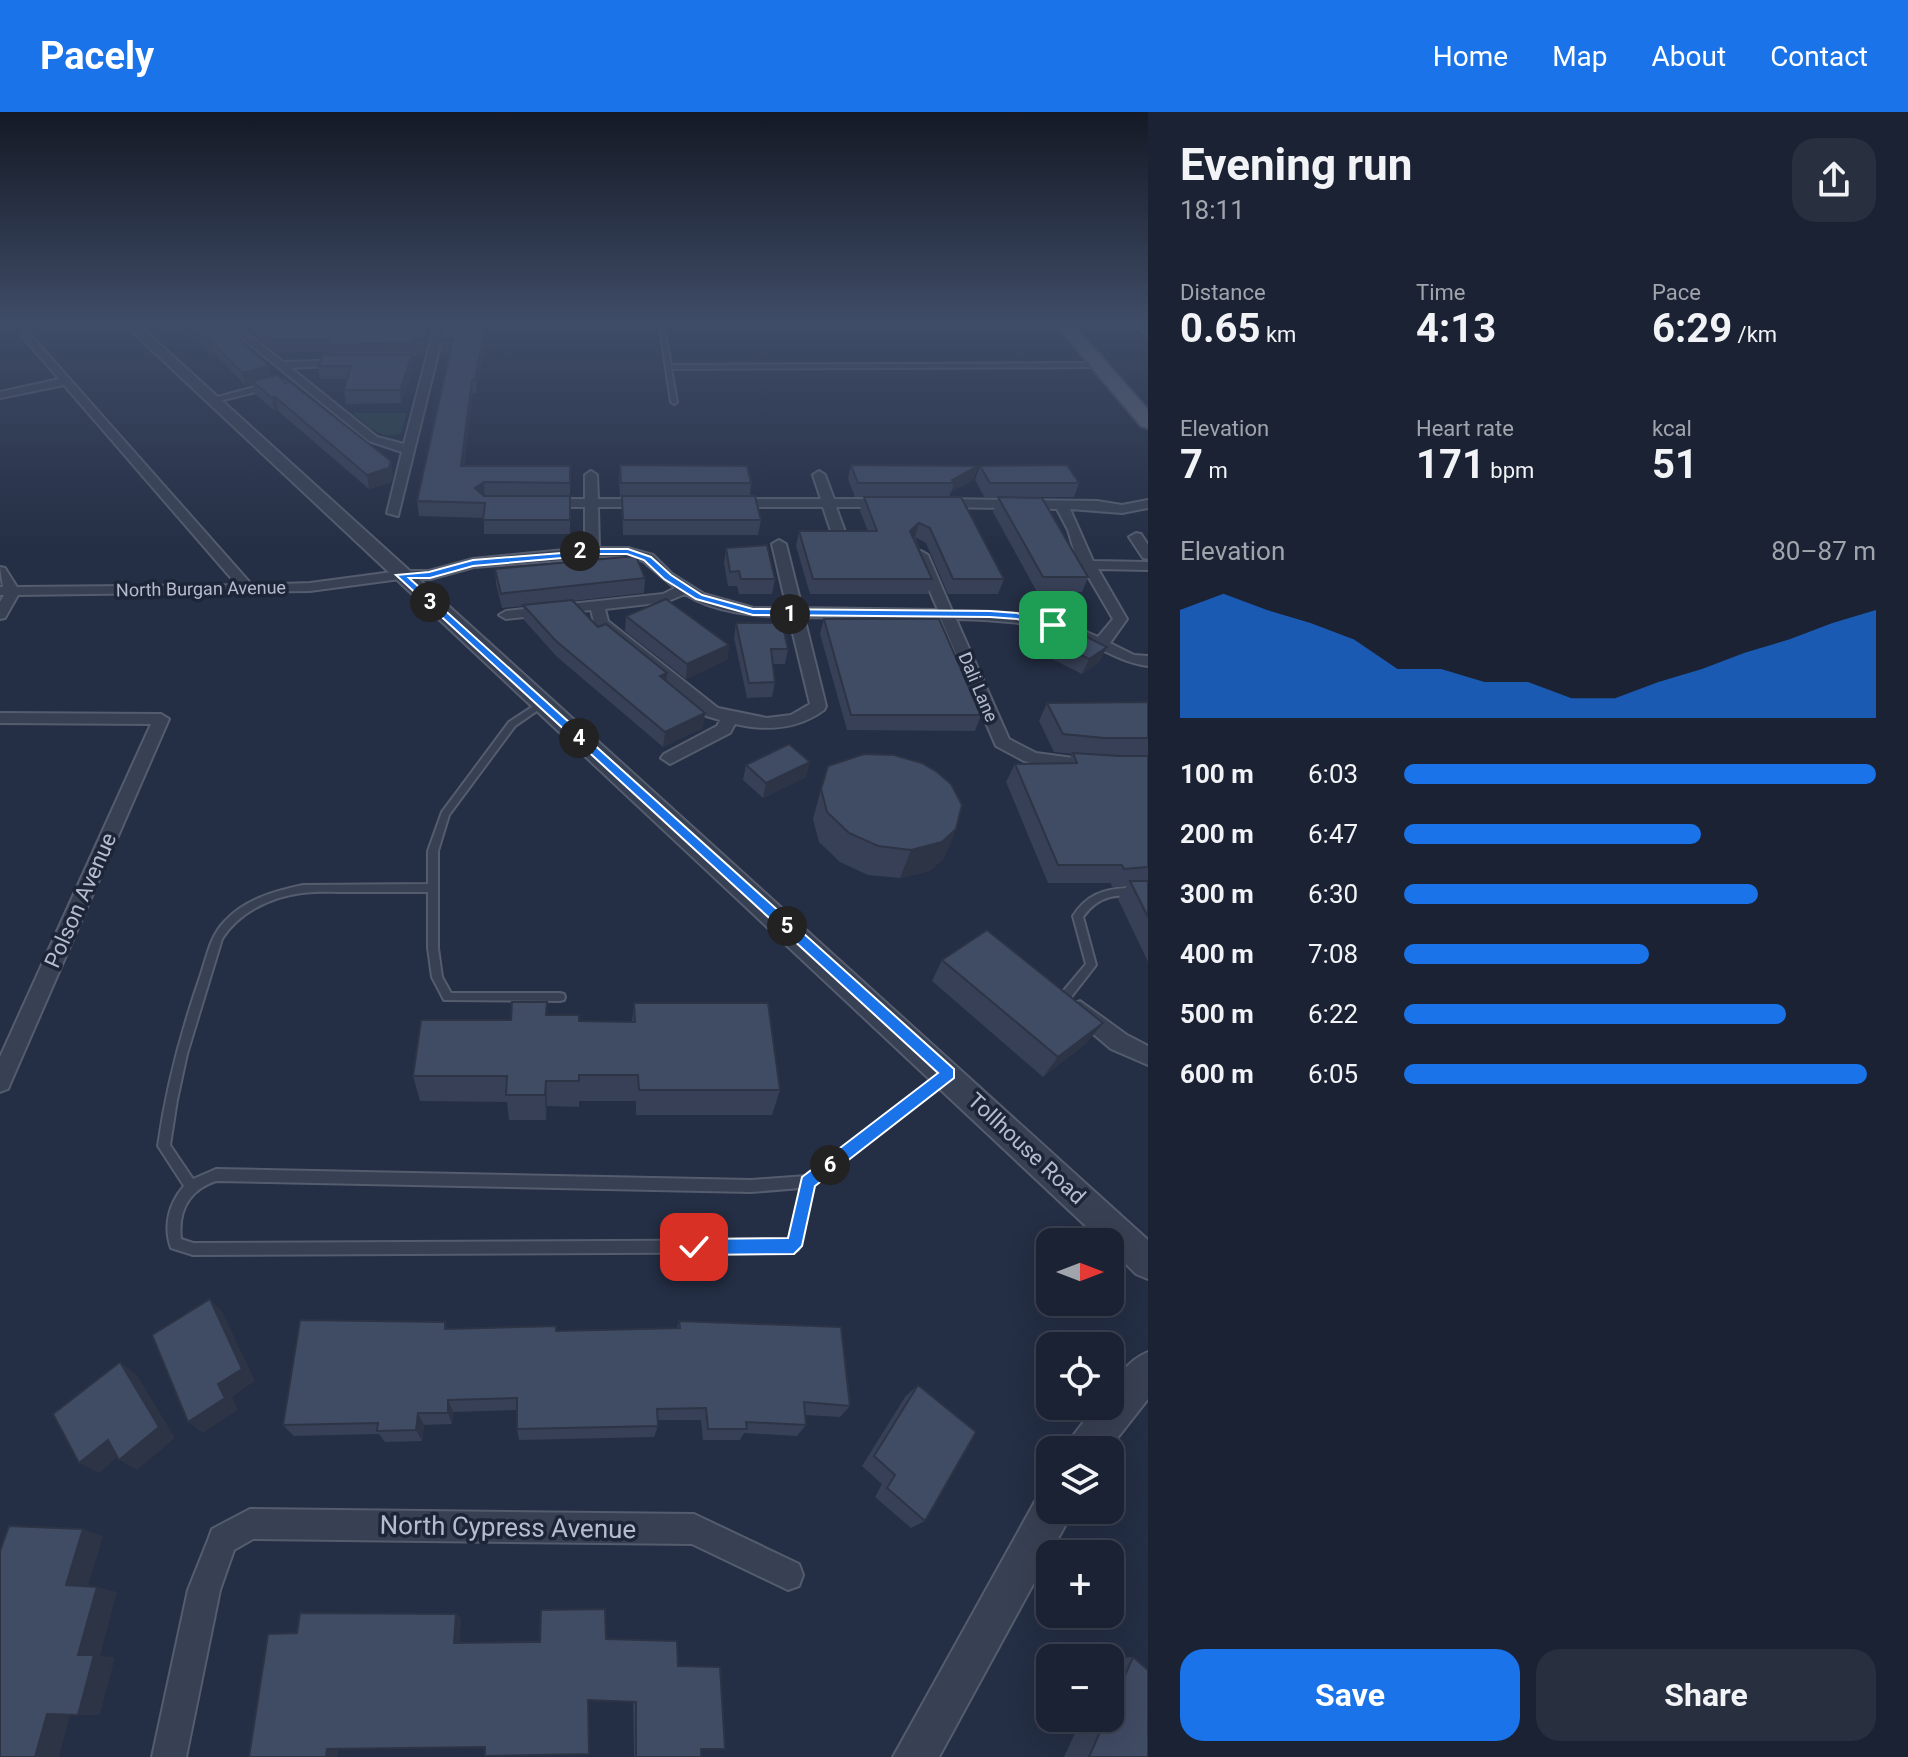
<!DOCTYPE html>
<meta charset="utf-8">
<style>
:root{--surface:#1b2233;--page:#282f3f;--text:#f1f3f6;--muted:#a0a4ac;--line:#393f4e;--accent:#1a73e8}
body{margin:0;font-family:Roboto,sans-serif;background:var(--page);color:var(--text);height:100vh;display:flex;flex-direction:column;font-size:30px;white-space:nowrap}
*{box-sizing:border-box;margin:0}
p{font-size:26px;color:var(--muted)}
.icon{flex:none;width:44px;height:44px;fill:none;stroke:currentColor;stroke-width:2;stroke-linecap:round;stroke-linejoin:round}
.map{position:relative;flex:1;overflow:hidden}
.details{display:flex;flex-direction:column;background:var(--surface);width:760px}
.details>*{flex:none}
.needle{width:52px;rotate:90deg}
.fabs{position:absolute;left:1036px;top:1116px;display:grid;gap:16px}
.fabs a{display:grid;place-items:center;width:88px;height:88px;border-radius:16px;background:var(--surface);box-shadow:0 8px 32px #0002,0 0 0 2px var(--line);font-size:40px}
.pin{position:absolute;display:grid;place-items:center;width:68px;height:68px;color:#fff;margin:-34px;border-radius:16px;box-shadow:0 4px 12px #0006}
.km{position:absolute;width:40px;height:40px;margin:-20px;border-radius:50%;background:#222;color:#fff;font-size:22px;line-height:40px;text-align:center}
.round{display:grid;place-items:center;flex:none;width:84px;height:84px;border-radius:24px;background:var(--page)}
.head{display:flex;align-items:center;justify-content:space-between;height:136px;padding:0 32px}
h1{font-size:44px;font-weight:700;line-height:60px}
.metrics{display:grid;grid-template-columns:repeat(3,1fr);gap:12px;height:136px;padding:8px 32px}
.metrics div{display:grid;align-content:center}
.metrics b{font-size:40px;font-weight:700}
.metrics small{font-size:22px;font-weight:400}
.metrics p{font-size:22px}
.chart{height:224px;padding:16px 32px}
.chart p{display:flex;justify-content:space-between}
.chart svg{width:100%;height:144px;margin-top:8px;fill:var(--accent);opacity:.7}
.cta{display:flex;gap:16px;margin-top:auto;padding:16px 32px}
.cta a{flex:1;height:92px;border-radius:24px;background:var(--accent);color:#fff;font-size:32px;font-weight:700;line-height:92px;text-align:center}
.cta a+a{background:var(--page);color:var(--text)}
ul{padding:0 32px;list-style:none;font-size:26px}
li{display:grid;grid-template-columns:128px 96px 1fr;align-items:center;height:60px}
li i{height:20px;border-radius:10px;background:var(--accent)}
header{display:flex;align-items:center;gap:48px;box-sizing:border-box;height:112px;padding:0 40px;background:var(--accent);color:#fff}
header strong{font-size:38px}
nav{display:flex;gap:44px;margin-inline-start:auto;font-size:28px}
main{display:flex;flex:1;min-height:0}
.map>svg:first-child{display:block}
.green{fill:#263e45}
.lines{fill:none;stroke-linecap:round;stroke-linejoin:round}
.service-casing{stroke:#545c6e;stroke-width:4}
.minor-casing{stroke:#545c6e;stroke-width:4}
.tertiary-casing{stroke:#545c6e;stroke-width:4}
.primary-casing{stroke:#424a5d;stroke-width:4}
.service{fill:#384153;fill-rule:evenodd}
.minor{fill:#384153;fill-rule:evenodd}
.tertiary{fill:#384153;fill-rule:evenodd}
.primary{fill:#566073;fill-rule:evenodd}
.wall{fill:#374056}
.shaded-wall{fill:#2d3446}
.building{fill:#404b64;stroke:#2d3446;stroke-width:2}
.route{fill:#1a73e8;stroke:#fff;stroke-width:2}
.labels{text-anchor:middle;stroke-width:7;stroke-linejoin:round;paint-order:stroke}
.far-street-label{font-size:18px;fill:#b6bccd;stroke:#1d2639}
.street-label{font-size:22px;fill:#b6bccd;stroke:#1d2639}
.near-street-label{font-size:26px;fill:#b6bccd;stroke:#1d2639}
</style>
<header>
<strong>Pacely</strong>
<nav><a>Home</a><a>Map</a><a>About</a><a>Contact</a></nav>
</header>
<main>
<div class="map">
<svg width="1148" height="1645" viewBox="0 0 1148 1645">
<rect width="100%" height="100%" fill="#242e44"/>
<!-- green -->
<path class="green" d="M 352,301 L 407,301 L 401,321 C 381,330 368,313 352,301 Z"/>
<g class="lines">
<!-- service casing -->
<g class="service-casing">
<g id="service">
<polygon points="659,209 663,209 671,253 1099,251 1102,253 1099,255 671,257 677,290 674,292 671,290"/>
<polygon points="1133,209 1148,209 1148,211 1139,211 1148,220 1148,224 1133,211"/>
<path d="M 541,589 L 545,592 L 544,594 L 515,614 L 449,703 L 438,739 L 438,836 L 442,865 L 451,881 L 560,881 L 564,882 L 565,885 L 564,888 L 560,889 L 444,888 L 432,865 L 428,836 L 428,780 C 403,780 378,780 352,780 C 336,780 318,779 302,781 C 271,785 239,800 222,827 L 187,942 L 177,988 L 170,1033 L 193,1067 L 216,1057 L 751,1068 L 806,1064 L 940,962 L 944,960 L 948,962 L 950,965 L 948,968 L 813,1073 L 800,1134 L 798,1138 L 794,1140 L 193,1143 L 171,1136 C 163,1114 169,1091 184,1074 L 158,1034 C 166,976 181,920 200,865 C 207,845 210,824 225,809 C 245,787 275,779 303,773 L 428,772 L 428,739 L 442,700 L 509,610 ZM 216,1069 L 751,1080 L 801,1076 L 789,1128 L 193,1131 L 181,1127 C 178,1099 189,1078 216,1069 Z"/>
<path d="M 1127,776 L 1148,776 L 1148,784 C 1120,783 1101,780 1083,805 L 1096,853 L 1068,889 L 1064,890 L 1060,889 L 1059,886 L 1060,883 L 1086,852 L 1073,804 C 1086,784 1102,777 1127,776 Z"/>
</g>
</g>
<!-- minor casing -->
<g class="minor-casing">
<g id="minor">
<polygon points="221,209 232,209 283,250 351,248 351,252 347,253 291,256 377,325 404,332 436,209 446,209 398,404 387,401 402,340 369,329"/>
<path d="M 22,220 L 28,220 L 252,473 L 310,471 L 400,459 L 429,459 L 473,447 L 585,436 L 585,395 L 545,395 L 539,391 L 545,387 L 585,387 L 585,363 L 591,359 L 597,363 L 598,387 L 649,387 L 655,391 L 649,395 L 598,395 L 599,436 L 628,436 L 653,443 L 672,462 L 704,482 L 754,496 L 787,496 L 772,432 L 779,428 L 786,432 L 802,496 L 938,498 L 914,443 L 921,439 L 928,443 L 952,499 C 1005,499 1050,502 1098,525 L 1113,507 L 1075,442 L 1068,418 L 1057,397 L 937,395 L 931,391 L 937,387 L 1097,389 L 1122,393 L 1148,388 L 1148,396 L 1122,401 L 1070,397 L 1093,449 L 1148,450 L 1148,458 L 1098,457 L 1127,507 L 1110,531 L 1134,543 L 1148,544 L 1148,554 C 1118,550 1095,532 1067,522 C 1030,510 995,508 956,507 L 1009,627 L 1036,641 L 1081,647 L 1090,653 L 1081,659 L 1049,656 L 1024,649 L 996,634 L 941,507 L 804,505 L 826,594 L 824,598 C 797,618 766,619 735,612 L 730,621 L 670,652 L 661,646 L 664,642 L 717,614 L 720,608 L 706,604 L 605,523 L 594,510 L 591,498 L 506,507 L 499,503 L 506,499 L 663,482 L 675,476 L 643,449 L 627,444 L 577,444 L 562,448 L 474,455 L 430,467 L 400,467 L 310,479 L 18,483 L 5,506 L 0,507 L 0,490 L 4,483 L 0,483 L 0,475 L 3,475 L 0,455 L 5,456 L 17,475 L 237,473 L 64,273 L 0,286 L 0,280 L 59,267 L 22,224 ZM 685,482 C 715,501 755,504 789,505 L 810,592 L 791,603 L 767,606 L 718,596 L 608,509 L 605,497 L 666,490 Z"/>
<polygon points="281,268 286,271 285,273 211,291 206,288"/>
<polygon points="819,359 825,363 834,387 889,387 895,391 889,395 836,395 847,425 840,429 833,425 823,395 729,395 723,391 729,387 821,387 813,363"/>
<polygon points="1136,421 1141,422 1148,433 1148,447 1143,446 1129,425"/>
<polygon points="0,601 161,602 169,607 11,970 8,977 0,980 0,945 151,612 0,611"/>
<polygon points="1080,889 1127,923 1148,934 1148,953 1111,937 1072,904 1069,898 1072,892"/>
<polygon points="250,1397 694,1402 799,1452 803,1463 799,1474 788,1478 692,1432 253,1427 234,1438 220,1478 186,1645 152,1645 188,1478 208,1428 212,1417"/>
</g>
</g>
<!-- tertiary casing -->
<g class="tertiary-casing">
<g id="tertiary">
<polygon points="121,209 134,209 1148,1128 1148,1167 1136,1162 1110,1136 1110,1130 1103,1130"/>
<path d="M 1148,1240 L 1148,1287 L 1108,1338 L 1066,1338 L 1072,1325 L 1096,1294 L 1110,1294 C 1110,1271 1126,1249 1148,1240 Z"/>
<polygon points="1050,1379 1050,1398 1071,1398 1066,1412 939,1645 893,1645 1038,1384"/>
</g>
</g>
<!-- primary casing -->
<g class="primary-casing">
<polygon id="primary" points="1053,209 1070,209 1148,298 1148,316 1141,314"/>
</g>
<!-- service -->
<use href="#service" class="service"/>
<!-- minor -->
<use href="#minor" class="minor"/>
<!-- tertiary -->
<use href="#tertiary" class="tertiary"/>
<!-- primary -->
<use href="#primary" class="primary"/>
</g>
<!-- wall -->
<g class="wall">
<polygon points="171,209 220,209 269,254 271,265 285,271 393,363 391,370 369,377 278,299 275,299 255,282 253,272 246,274 213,240 210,241 201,231 196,232 180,213 174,214"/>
<polygon points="255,209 434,209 425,240 417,240 416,244 412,244 413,256 401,291 346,292 344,278 347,267 320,267 318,254 329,243 329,240 276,240 256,224 253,212"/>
<polygon points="489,209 476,281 473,281 464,354 570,354 570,422 484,422 484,406 419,404 417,389 451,240 441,240 440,227"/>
<polygon points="620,353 751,371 750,384 761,408 758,423 623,423 622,385 620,385 619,367"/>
<polygon points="851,353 978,354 973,368 951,380 949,385 1004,467 998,482 948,482 926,431 915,425 932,467 928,482 810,482 796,434 799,419 868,419 860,399 864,385 855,385 848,367"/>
<polygon points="980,354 1079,371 1074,385 1004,385 1088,465 1082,480 1037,480 993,400 998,386 985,386 975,368"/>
<polygon points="726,436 775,467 772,482 739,482 737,474 728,474 724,451"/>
<polygon points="495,457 645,466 644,481 572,489 598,515 667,561 666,569 703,616 663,635 556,544 524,508 523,494 502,496 496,472"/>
<polygon points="626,504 729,533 727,548 686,567 625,519"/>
<polygon points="824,507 981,603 975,619 847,618 820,522"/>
<polygon points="736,511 788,537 785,552 773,552 775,570 772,585 747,586 734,526"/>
<polygon points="1053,529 1107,535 1099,550 1082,562 1046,544"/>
<polygon points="1148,590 1148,850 1118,787 1127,774 1112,775 1111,771 1048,771 1006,670 1015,652 1068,651 1072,642 1054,640 1039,609 1047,591"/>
<polygon points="810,650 806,665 763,686 743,668 746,653"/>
<polygon points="821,677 956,717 944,746 930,759 900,766 868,763 840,750 819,730 813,707"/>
<polygon points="942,848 1087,931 1043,965 932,869"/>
<polygon points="634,891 780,978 772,1003 636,1003 636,989 579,989 579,995 547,994 546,1008 509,1008 507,990 420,989 413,964 511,908 547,903 579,909 632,910"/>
<polygon points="679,1209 850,1294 840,1305 805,1303 806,1313 797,1324 744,1321 740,1328 703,1328 701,1308 657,1308 658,1314 654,1325 519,1328 517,1317 517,1298 453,1300 452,1312 424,1313 422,1329 385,1330 379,1322 294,1324 283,1313 445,1210 447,1217 556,1219 677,1216"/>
<polygon points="918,1273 925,1409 911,1416 875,1385 882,1372 862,1354 905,1285"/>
<polygon points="456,1502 461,1506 459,1531 606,1527 678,1554 701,1637 701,1645 634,1645 633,1590 588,1589 485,1635 338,1637 338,1645 249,1645 297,1521"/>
<polygon points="1133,1545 1148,1645 1064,1645 1082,1606 1110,1606 1110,1547"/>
</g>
<!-- shaded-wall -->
<g class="shaded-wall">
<polygon points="173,209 179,209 180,213 174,214"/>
<polygon points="429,209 434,209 425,240 423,227"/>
<polygon points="486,209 489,209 476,281 475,268"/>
<polygon points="197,219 201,231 196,232 192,220"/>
<polygon points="206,228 210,228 213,240 210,241"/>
<polygon points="412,243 413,256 401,291 400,278"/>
<polygon points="269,254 272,267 252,269 253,272 246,274 242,261"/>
<polygon points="472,268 473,281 462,368 461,354"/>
<polygon points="275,285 278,299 275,299 272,286"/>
<polygon points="391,349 393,363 391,370 369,377 367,363"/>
<polygon points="978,354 973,368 951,380 954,371 952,368"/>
<polygon points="484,370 485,384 475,376"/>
<polygon points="919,411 915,425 906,433 910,419"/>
<polygon points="729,533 727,548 686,567 687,552"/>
<polygon points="1107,535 1099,550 1082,562 1089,547"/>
<polygon points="667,561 666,576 660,564"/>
<polygon points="705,601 703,616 663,635 665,620"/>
<polygon points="810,650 806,665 763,686 766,671"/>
<polygon points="956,717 944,746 930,759 900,766 911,738"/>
<polygon points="1103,911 1087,931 1043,965 1058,945"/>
<polygon points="546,969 547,994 546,1008 545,983"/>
<polygon points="210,1187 223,1201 255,1269 232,1285 238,1298 203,1321 188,1310"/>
<polygon points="120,1250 137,1263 175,1326 137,1358 119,1348"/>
<polygon points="448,1288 453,1300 452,1312 448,1301"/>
<polygon points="418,1301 424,1313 422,1329 416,1318"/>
<polygon points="108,1328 126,1338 99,1361 79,1351"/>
<polygon points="83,1417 103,1424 87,1478 66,1473"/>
<polygon points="97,1475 117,1480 100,1544 115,1545 100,1603 78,1603 78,1543"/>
<polygon points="456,1502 461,1506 459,1533 454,1531"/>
<polygon points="47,1602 70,1602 59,1645 35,1645"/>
<polygon points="339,1635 338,1645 326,1645 327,1637"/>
</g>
<!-- building -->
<g class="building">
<polygon points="184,209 220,209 269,254 242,261 210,228 206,228 197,219 192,220"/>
<polygon points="255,209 429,209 423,227 415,227 414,231 327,233 330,228 273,228 253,212"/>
<polygon points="444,209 486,209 475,268 472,268 461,354 570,354 570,371 484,370 475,376 484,384 570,384 570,408 483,408 485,391 417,389 453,227 440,227"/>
<polygon points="323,243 412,243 400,278 344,278 351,254 318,254"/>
<polygon points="278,263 285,271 290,270 391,349 389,356 367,363 275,285 272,286 252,269"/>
<polygon points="620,353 747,354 751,371 621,371"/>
<polygon points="851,353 978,354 952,368 954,371 858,371"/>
<polygon points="1067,353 1079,371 990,371 980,354"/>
<polygon points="622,384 755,384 761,408 623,408"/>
<polygon points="864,385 961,385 1004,467 953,467 930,416 919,411 910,419 932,467 813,467 799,419 877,419"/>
<polygon points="998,385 1042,386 1088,465 1043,465"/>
<polygon points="767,433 775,467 741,467 739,459 730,460 726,436"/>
<polygon points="636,444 645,466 505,481 501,482 495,457"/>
<polygon points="666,487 729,533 687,552 626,504"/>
<polygon points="572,488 598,515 606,512 667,561 660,564 705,601 665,620 556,529 523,493"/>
<polygon points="824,507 939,507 981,603 851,603"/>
<polygon points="736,511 782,511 788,537 771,537 775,570 749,571"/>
<polygon points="1071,517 1107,535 1089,547 1053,529"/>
<polygon points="1148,590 1148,626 1104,626 1063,622 1047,591"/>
<polygon points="789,632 810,650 766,671 746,653"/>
<polygon points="1073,641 1119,644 1148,644 1148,755 1124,757 1122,753 1058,753 1015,652 1077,651"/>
<polygon points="864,642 894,643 922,651 937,660 951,672 962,693 956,717 942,730 911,738 878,734 849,721 827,700 821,677 828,654"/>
<polygon points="1130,769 1148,769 1148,805"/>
<polygon points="987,818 1103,911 1058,945 942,848"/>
<polygon points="512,890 547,890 546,903 579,903 579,909 635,910 634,891 768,891 780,978 639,978 638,963 579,963 579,969 546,969 545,983 506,983 507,964 413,964 421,908 511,908"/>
<polygon points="210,1187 242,1257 218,1272 225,1286 188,1310 152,1223"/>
<polygon points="300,1208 445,1210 445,1217 556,1214 556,1219 680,1216 679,1209 841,1215 850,1294 804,1290 806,1313 746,1310 747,1317 708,1317 706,1296 657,1297 658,1314 517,1317 517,1286 448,1288 448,1301 418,1301 416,1318 377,1319 378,1311 283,1313"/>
<polygon points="120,1250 159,1315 119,1348 108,1328 79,1351 53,1302"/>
<polygon points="918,1273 976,1320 925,1409 887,1376 895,1363 874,1344"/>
<polygon points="9,1414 83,1417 66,1473 97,1475 78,1543 94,1543 78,1603 47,1602 35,1645 0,1645 0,1439"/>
<polygon points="605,1497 606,1527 677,1529 678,1554 720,1555 725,1637 701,1637 701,1645 636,1645 636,1590 588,1588 589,1642 485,1644 485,1635 327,1637 326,1645 249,1645 268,1522 297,1521 300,1501 456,1502 454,1531 540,1530 541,1498"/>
<polygon points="1133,1545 1148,1558 1148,1645 1089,1645 1106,1606 1110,1606 1110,1598"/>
</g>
<!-- sky -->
<linearGradient id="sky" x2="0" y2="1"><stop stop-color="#141925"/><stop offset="0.48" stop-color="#3f4c67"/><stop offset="1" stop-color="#3f4c67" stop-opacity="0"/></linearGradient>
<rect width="1148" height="439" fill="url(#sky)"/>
<!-- route -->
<polygon class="route" points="576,437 628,437 651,445 671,463 702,483 753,497 990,499 1017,501 1057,513 1053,516 1017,507 990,505 753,503 696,487 664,467 644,448 627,442 577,442 562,446 473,454 430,466 409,466 954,957 954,966 815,1074 802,1134 794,1142 694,1143 686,1135 694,1127 788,1126 802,1065 938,961 396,463 429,460 473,448 562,441"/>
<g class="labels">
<!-- far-street labels -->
<g class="far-street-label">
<text transform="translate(201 477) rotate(-1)" y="6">North Burgan Avenue</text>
<text transform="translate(978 575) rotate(67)" y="6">Dali Lane</text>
</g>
<!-- street labels -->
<g class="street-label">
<text transform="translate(80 788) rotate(-66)" y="8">Polson Avenue</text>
<text transform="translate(1027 1036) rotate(43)" y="8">Tollhouse Road</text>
</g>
<!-- near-street labels -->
<g class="near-street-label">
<text transform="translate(508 1415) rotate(1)" y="9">North Cypress Avenue</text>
</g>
</g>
</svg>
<div class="fabs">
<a><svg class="needle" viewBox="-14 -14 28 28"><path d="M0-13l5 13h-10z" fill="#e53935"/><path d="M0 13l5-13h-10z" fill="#a0a4ac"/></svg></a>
<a><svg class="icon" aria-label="locate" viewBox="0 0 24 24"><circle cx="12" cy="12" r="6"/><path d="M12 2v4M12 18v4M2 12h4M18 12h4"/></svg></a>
<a><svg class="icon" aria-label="layers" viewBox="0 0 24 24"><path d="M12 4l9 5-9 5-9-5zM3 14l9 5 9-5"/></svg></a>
<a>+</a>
<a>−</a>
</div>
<div class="pin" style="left:1053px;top:513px;background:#1e9e55"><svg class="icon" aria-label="arrive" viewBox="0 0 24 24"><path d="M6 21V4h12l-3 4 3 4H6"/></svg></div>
<div class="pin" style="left:694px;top:1135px;background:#d93025"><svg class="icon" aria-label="check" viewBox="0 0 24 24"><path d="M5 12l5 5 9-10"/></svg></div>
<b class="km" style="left:790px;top:502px">1</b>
<b class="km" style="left:580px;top:439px">2</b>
<b class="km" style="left:430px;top:490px">3</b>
<b class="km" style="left:579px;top:626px">4</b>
<b class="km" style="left:787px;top:814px">5</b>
<b class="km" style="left:830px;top:1053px">6</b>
</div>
<section class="details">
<div class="head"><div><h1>Evening run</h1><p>18:11</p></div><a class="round"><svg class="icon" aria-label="share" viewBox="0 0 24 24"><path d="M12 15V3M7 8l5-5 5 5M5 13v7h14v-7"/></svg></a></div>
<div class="metrics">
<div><p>Distance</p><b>0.65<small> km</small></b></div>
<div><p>Time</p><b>4:13</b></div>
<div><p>Pace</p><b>6:29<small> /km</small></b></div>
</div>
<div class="metrics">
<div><p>Elevation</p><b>7<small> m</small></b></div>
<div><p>Heart rate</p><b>171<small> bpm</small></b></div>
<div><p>kcal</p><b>51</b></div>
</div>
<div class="chart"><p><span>Elevation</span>80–87 m</p>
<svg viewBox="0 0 160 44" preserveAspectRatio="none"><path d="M0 44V11L10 6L20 11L30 15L40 20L50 29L60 29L70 33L80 33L90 38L100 38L110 33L120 29L130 24L140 20L150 15L160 11V44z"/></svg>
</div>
<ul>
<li><b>100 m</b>6:03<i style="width:100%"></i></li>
<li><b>200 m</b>6:47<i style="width:63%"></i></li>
<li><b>300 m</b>6:30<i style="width:75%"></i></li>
<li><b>400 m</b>7:08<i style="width:52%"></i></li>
<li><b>500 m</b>6:22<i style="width:81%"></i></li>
<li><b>600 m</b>6:05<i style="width:98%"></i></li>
</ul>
<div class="cta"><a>Save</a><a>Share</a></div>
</section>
</main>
